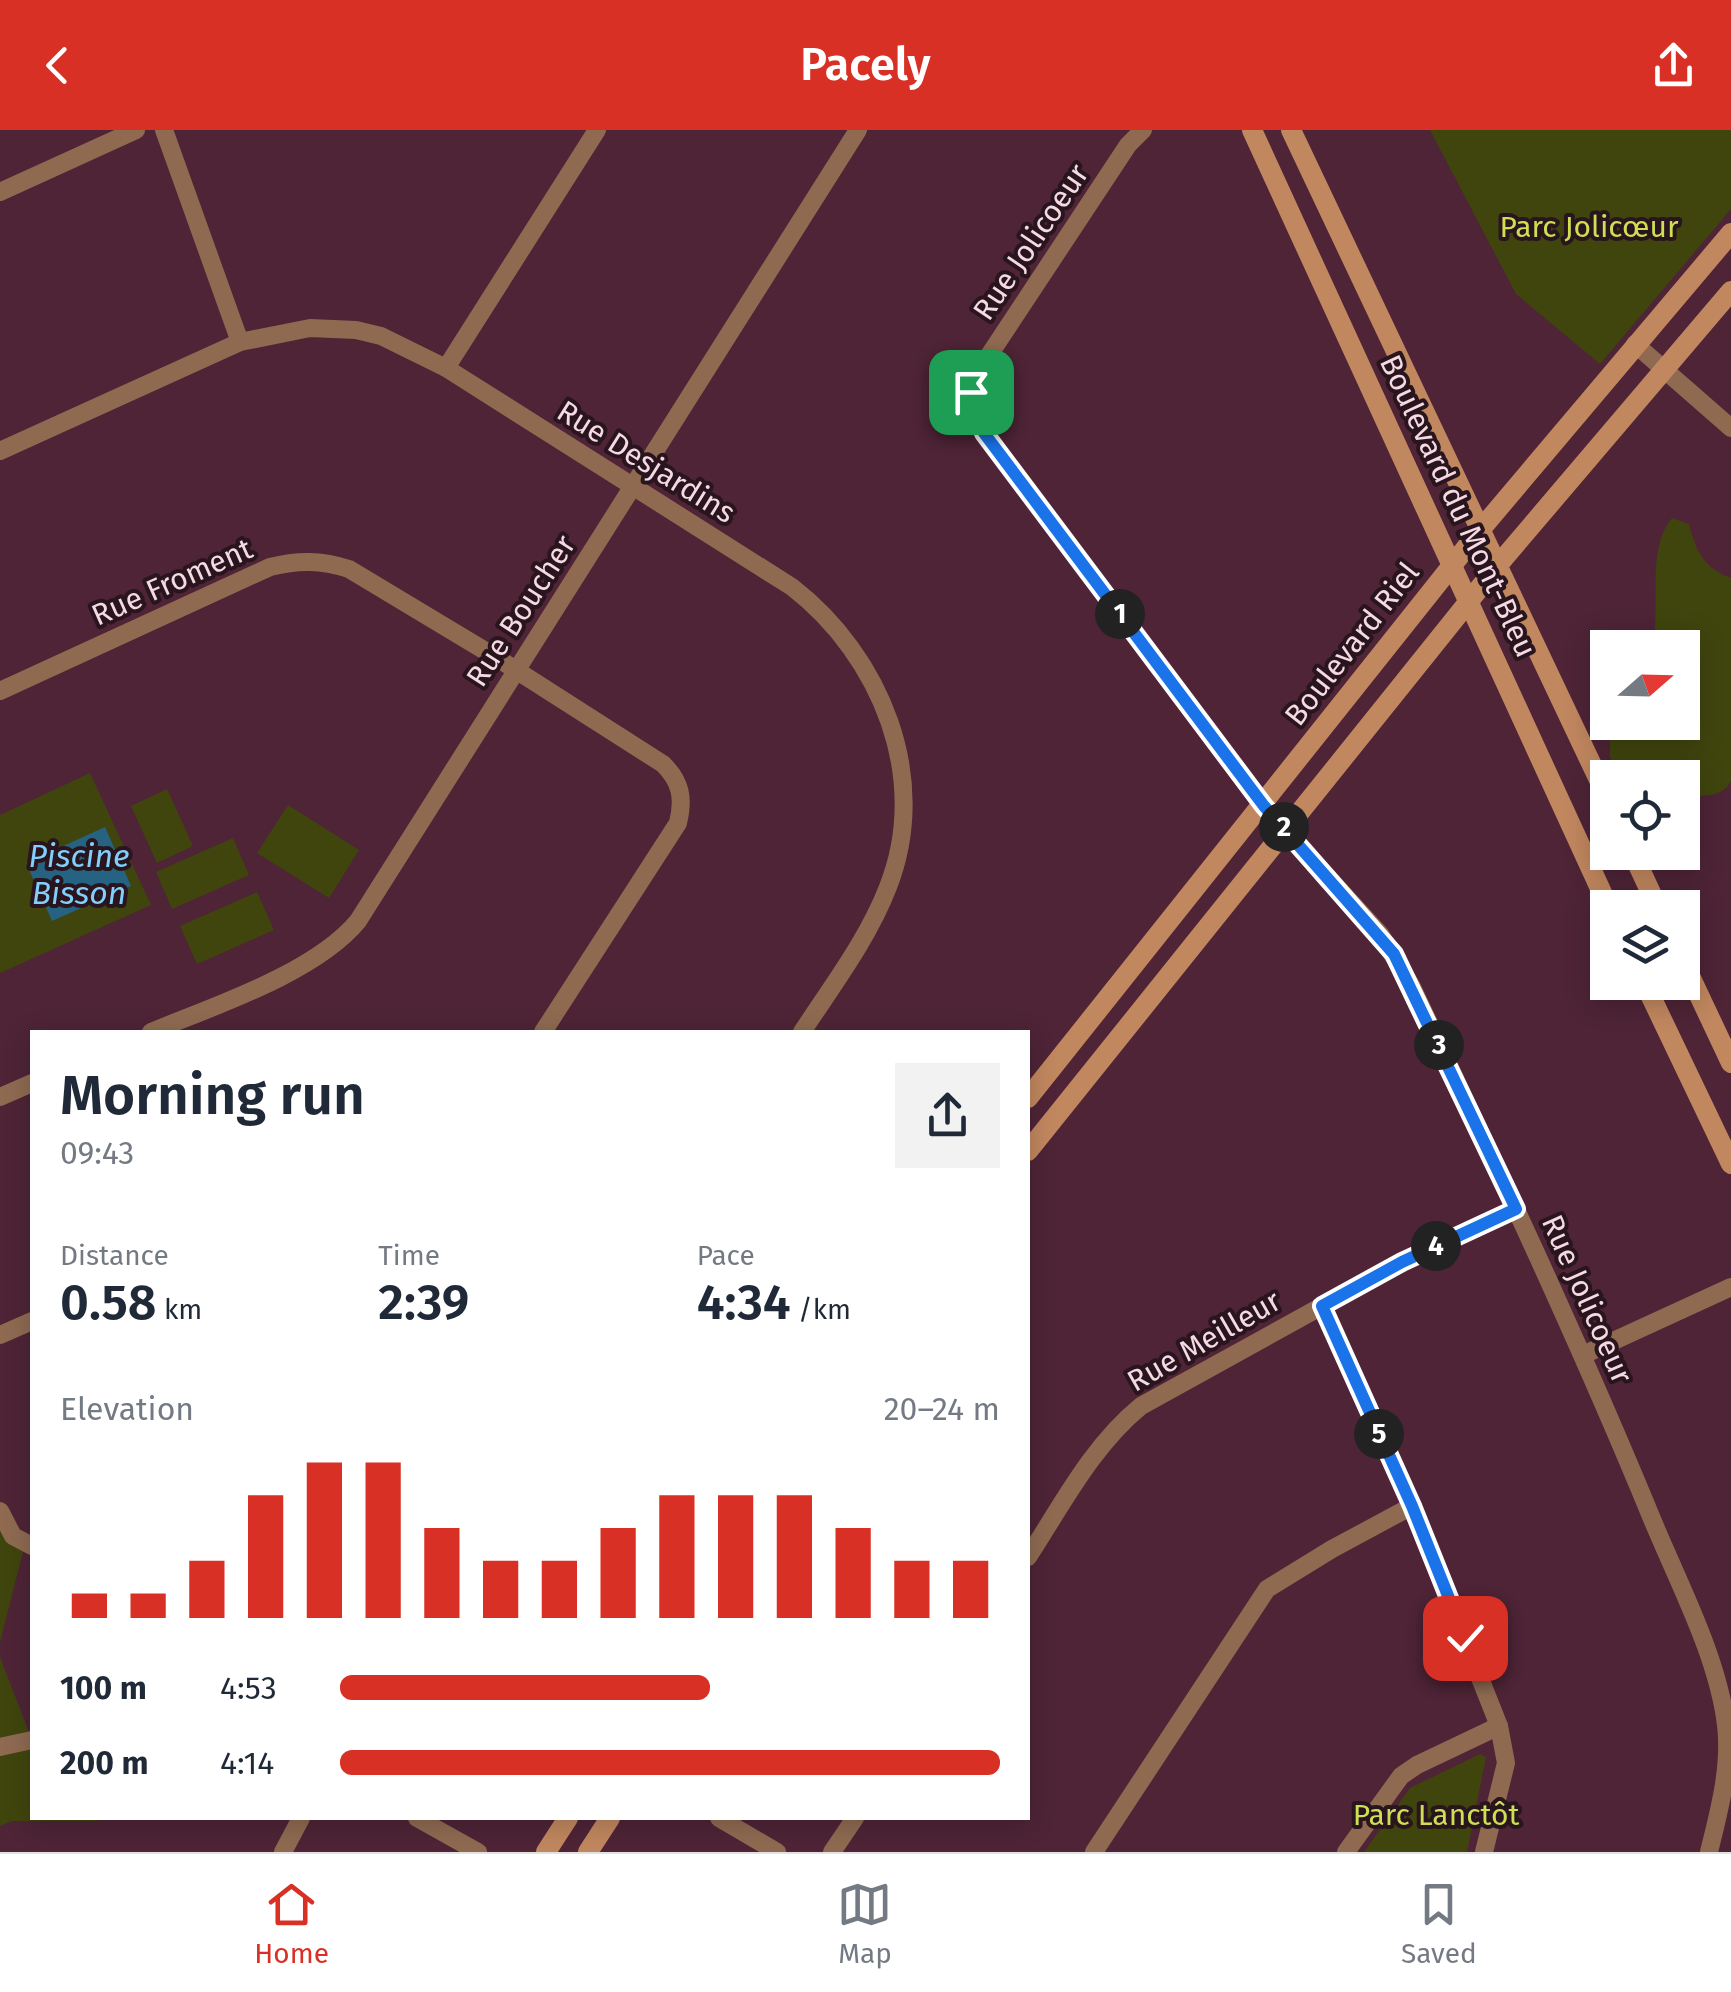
<!DOCTYPE html>
<meta charset="utf-8">
<style>
:root{--surface:#fff;--page:#f2f2f3;--text:#1f2937;--muted:#747a83;--line:#e0e1e3;--accent:#d93025}
body{margin:0;font-family:"Fira Sans",sans-serif;background:var(--page);color:var(--text);height:100vh;display:flex;flex-direction:column;font-size:38px;white-space:nowrap}
*{box-sizing:border-box;margin:0}
p{font-size:32px;color:var(--muted)}
.icon{flex:none;width:55px;height:55px;fill:none;stroke:currentColor;stroke-width:2;stroke-linecap:round;stroke-linejoin:round}
.map{position:relative;flex:1;overflow:hidden}
.side{position:absolute;left:30px;top:900px;width:1000px;height:790px;display:flex;flex-direction:column;background:var(--surface);border-radius:0px;box-shadow:0 5px 25px #0003}
.side>*{flex:none}
.needle{width:65px;rotate:70deg}
.controls{position:absolute;left:1590px;top:500px;display:grid;gap:20px}
.controls a{display:grid;place-items:center;width:110px;height:110px;border-radius:0px;background:var(--surface);box-shadow:0 5px 25px #0003;font-size:50px}
.pin{position:absolute;display:grid;place-items:center;width:85px;height:85px;color:#fff;margin:-42px;border-radius:20px;box-shadow:0 5px 15px #0006}
.km{position:absolute;width:50px;height:50px;margin:-25px;border-radius:50%;background:#222;color:#fff;font-size:28px;line-height:50px;text-align:center}
.round{display:grid;place-items:center;flex:none;width:105px;height:105px;border-radius:0px;background:var(--page)}
.head{display:flex;align-items:center;justify-content:space-between;height:170px;padding:0 30px}
h1{font-size:55px;font-weight:600;line-height:75px}
.stats{display:grid;grid-template-columns:repeat(3,1fr);gap:15px;height:170px;padding:10px 30px}
.stats div{display:grid;align-content:center}
.stats b{font-size:50px;font-weight:600}
.stats small{font-size:28px;font-weight:400}
.stats p{font-size:28px}
.chart{height:280px;padding:20px 30px}
.chart p{display:flex;justify-content:space-between}
.chart svg{width:100%;height:180px;margin-top:10px;stroke:var(--accent);stroke-width:6}
ul{padding:0 30px;list-style:none;font-size:32px}
li{display:grid;grid-template-columns:160px 120px 1fr;align-items:center;height:75px}
li i{height:25px;border-radius:12px;background:var(--accent)}
header{display:flex;justify-content:space-between;align-items:center;height:130px;padding:0 30px;background:var(--accent);color:#fff;font-size:45px;font-weight:600}
.tabs{display:flex;justify-content:space-around;align-items:center;height:140px;border-top:2px solid var(--line);background:var(--surface);font-size:28px;color:var(--muted)}
.tabs a{display:grid;justify-items:center;gap:5px}
.tabs .current{color:var(--accent)}
.map>svg:first-child{display:block}
.green{fill:#40450e}
.water{fill:#266281}
.lines{fill:none;stroke-linecap:round;stroke-linejoin:round}
.street{stroke:#8f6a51;stroke-width:18}
.secondary{stroke:#c1875f;stroke-width:20}
.route-casing{stroke:#fff;stroke-width:20}
.route{stroke:#1a73e8;stroke-width:12}
.labels{text-anchor:middle;stroke-width:8;stroke-linejoin:round;paint-order:stroke}
.park-label{font-size:30px;fill:#cfde52;stroke:#28151d}
.street-label{font-size:30px;fill:#f6dae3;stroke:#28151d}
.water-label{font-size:32px;font-style:italic;fill:#83cffb;stroke:#28151d}
</style>
<header><svg class="icon" aria-label="back" viewBox="0 0 24 24"><path d="M15 5l-7 7 7 7"/></svg>Pacely<svg class="icon" aria-label="share" viewBox="0 0 24 24"><path d="M12 15V3M7 8l5-5 5 5M5 13v7h14v-7"/></svg></header>
<div class="map">
<svg width="1731" height="1722" viewBox="0 0 1731 1722">
<rect width="100%" height="100%" fill="#4e2436"/>
<!-- green -->
<g class="green">
<polygon points="1430,0 1731,0 1731,79 1600,234 1516,164"/>
<path d="M 1672,388 L 1689,394 C 1696,422 1704,438 1731,448 L 1731,651 C 1720,671 1702,662 1683,669 L 1682,648 L 1619,647 L 1610,627 L 1610,606 L 1591,572 L 1595,563 L 1607,556 L 1608,592 L 1682,592 L 1682,518 L 1652,517 C 1662,476 1645,422 1672,388 Z"/>
<polygon points="90,643 151,775 0,843 0,685"/>
<polygon points="167,659 193,716 157,733 131,676"/>
<polygon points="288,675 359,720 329,768 257,723"/>
<polygon points="233,708 249,745 172,779 156,742"/>
<polygon points="257,762 274,800 197,834 180,796"/>
<polygon points="0,1381 25,1414 0,1512"/>
<polygon points="0,1527 32,1610 32,1688 98,1688 97,1691 12,1691 0,1696"/>
<polygon points="1480,1624 1486,1627 1467,1722 1364,1722 1410,1658"/>
</g>
<!-- water -->
<polygon class="water" points="105,697 131,756 52,791 26,733"/>
<g class="lines">
<!-- street -->
<g class="street">
<polyline points="164,0 240,212"/>
<path d="M 1143,0 L 1128,15 L 980,239 C 968,261 971,282 984,303 L 1263,676 L 1380,804 L 1412,857 C 1495,1033 1578,1209 1652,1389 C 1678,1452 1718,1527 1726,1595 C 1731,1638 1719,1681 1709,1722"/>
<polyline points="0,62 136,0"/>
<polyline points="1635,214 1731,298"/>
<polyline points="446,238 597,0"/>
<path d="M 0,321 L 240,212 L 310,198 L 356,200 L 381,206 L 446,238 L 792,457 C 881,526 931,648 888,757 C 868,809 832,856 802,902"/>
<path d="M 0,561 L 270,437 C 298,430 321,430 349,439 L 497,528 L 663,634 C 681,652 684,668 678,693 L 543,902"/>
<path d="M 151,902 C 214,876 315,843 358,791 L 858,0"/>
<polyline points="0,967 32,953"/>
<polyline points="1322,1176 1412,1376 1499,1596 1506,1633 1484,1722"/>
<polyline points="0,1205 32,1191"/>
<polyline points="1583,1225 1731,1157"/>
<polyline points="0,1381 13,1406 32,1416"/>
<path d="M 1028,1427 C 1062,1375 1092,1316 1141,1276 L 1402,1132 L 1516,1079"/>
<polyline points="0,1617 32,1610"/>
<polyline points="417,1688 478,1722"/>
<polyline points="719,1688 777,1722"/>
<polyline points="283,1722 301,1688"/>
<polyline points="832,1722 855,1688"/>
<polyline points="1094,1722 1267,1459 1332,1419 1412,1376"/>
<polyline points="1346,1722 1401,1646 1417,1635 1499,1596"/>
</g>
<!-- secondary -->
<g class="secondary">
<polyline points="1252,0 1609,778"/>
<polyline points="1291,0 1608,669"/>
<polyline points="1632,722 1658,778"/>
<polyline points="1682,829 1731,933"/>
<polyline points="1644,852 1731,1034"/>
<polyline points="1028,968 1481,399 1731,103"/>
<polyline points="1028,1021 1498,435 1731,161"/>
<polyline points="546,1722 568,1688"/>
<polyline points="588,1722 610,1688"/>
</g>
</g>
<g class="lines">
<!-- route casing -->
<g class="route-casing">
<polyline id="route" points="971,262 975,283 984,303 1264,676 1394,824 1516,1079 1402,1132 1322,1176 1412,1376 1465,1508"/>
</g>
<!-- route -->
<use href="#route" class="route"/>
</g>
<g class="labels">
<!-- park labels -->
<g class="park-label">
<text x="1589" y="107">Parc Jolicœur</text>
<text x="1436" y="1695">Parc Lanctôt</text>
</g>
<!-- street labels -->
<g class="street-label">
<text transform="translate(1031 112) rotate(-56)" y="10">Rue Jolicoeur</text>
<text transform="translate(646 332) rotate(32)" y="10">Rue Desjardins</text>
<text transform="translate(1458 376) rotate(65)" y="10">Boulevard du Mont-Bleu</text>
<text transform="translate(172 452) rotate(-24)" y="10">Rue Froment</text>
<text transform="translate(521 481) rotate(-57)" y="10">Rue Boucher</text>
<text transform="translate(1352 514) rotate(-52)" y="10">Boulevard Riel</text>
<text transform="translate(1587 1169) rotate(66)" y="10">Rue Jolicoeur</text>
<text transform="translate(1204 1211) rotate(-30)" y="10">Rue Meilleur</text>
</g>
<!-- water labels -->
<g class="water-label">
<text x="79" y="737">Piscine<tspan x="79" dy="37">Bisson</tspan></text>
</g>
</g>
</svg>
<div class="controls">
<a><svg class="needle" viewBox="-14 -14 28 28"><path d="M0-13l5 13h-10z" fill="#e53935"/><path d="M0 13l5-13h-10z" fill="#747a83"/></svg></a>
<a><svg class="icon" aria-label="locate" viewBox="0 0 24 24"><circle cx="12" cy="12" r="6"/><path d="M12 2v4M12 18v4M2 12h4M18 12h4"/></svg></a>
<a><svg class="icon" aria-label="layers" viewBox="0 0 24 24"><path d="M12 4l9 5-9 5-9-5zM3 14l9 5 9-5"/></svg></a>
</div>
<div class="pin" style="left:971px;top:262px;background:#1e9e55"><svg class="icon" aria-label="arrive" viewBox="0 0 24 24"><path d="M6 21V4h12l-3 4 3 4H6"/></svg></div>
<div class="pin" style="left:1465px;top:1508px;background:#d93025"><svg class="icon" aria-label="check" viewBox="0 0 24 24"><path d="M5 12l5 5 9-10"/></svg></div>
<b class="km" style="left:1120px;top:484px">1</b>
<b class="km" style="left:1284px;top:697px">2</b>
<b class="km" style="left:1439px;top:915px">3</b>
<b class="km" style="left:1436px;top:1116px">4</b>
<b class="km" style="left:1379px;top:1304px">5</b>
<section class="side">
<div class="head"><div><h1>Morning run</h1><p>09:43</p></div><a class="round"><svg class="icon" aria-label="share" viewBox="0 0 24 24"><path d="M12 15V3M7 8l5-5 5 5M5 13v7h14v-7"/></svg></a></div>
<div class="stats">
<div><p>Distance</p><b>0.58<small> km</small></b></div>
<div><p>Time</p><b>2:39</b></div>
<div><p>Pace</p><b>4:34<small> /km</small></b></div>
</div>
<div class="chart"><p><span>Elevation</span>20–24 m</p>
<svg viewBox="0 0 160 44" preserveAspectRatio="none"><path d="M5 44V38M15 44V38M25 44V30M35 44V14M45 44V6M55 44V6M65 44V22M75 44V30M85 44V30M95 44V22M105 44V14M115 44V14M125 44V14M135 44V22M145 44V30M155 44V30"/></svg>
</div>
<ul>
<li><b>100 m</b>4:53<i style="width:56%"></i></li>
<li><b>200 m</b>4:14<i style="width:100%"></i></li>
</ul>
</section>
</div>
<nav class="tabs">
<a class="current"><svg class="icon" aria-label="home" viewBox="0 0 24 24"><path d="M3 11l9-7 9 7M6 9v11h12V9"/></svg>Home</a>
<a><svg class="icon" aria-label="map" viewBox="0 0 24 24"><path d="M3 6l6-2 6 2 6-2v14l-6 2-6-2-6 2zM9 4v14M15 6v14"/></svg>Map</a>
<a><svg class="icon" aria-label="saved" viewBox="0 0 24 24"><path d="M7 4h10v16l-5-4-5 4z"/></svg>Saved</a>
</nav>
